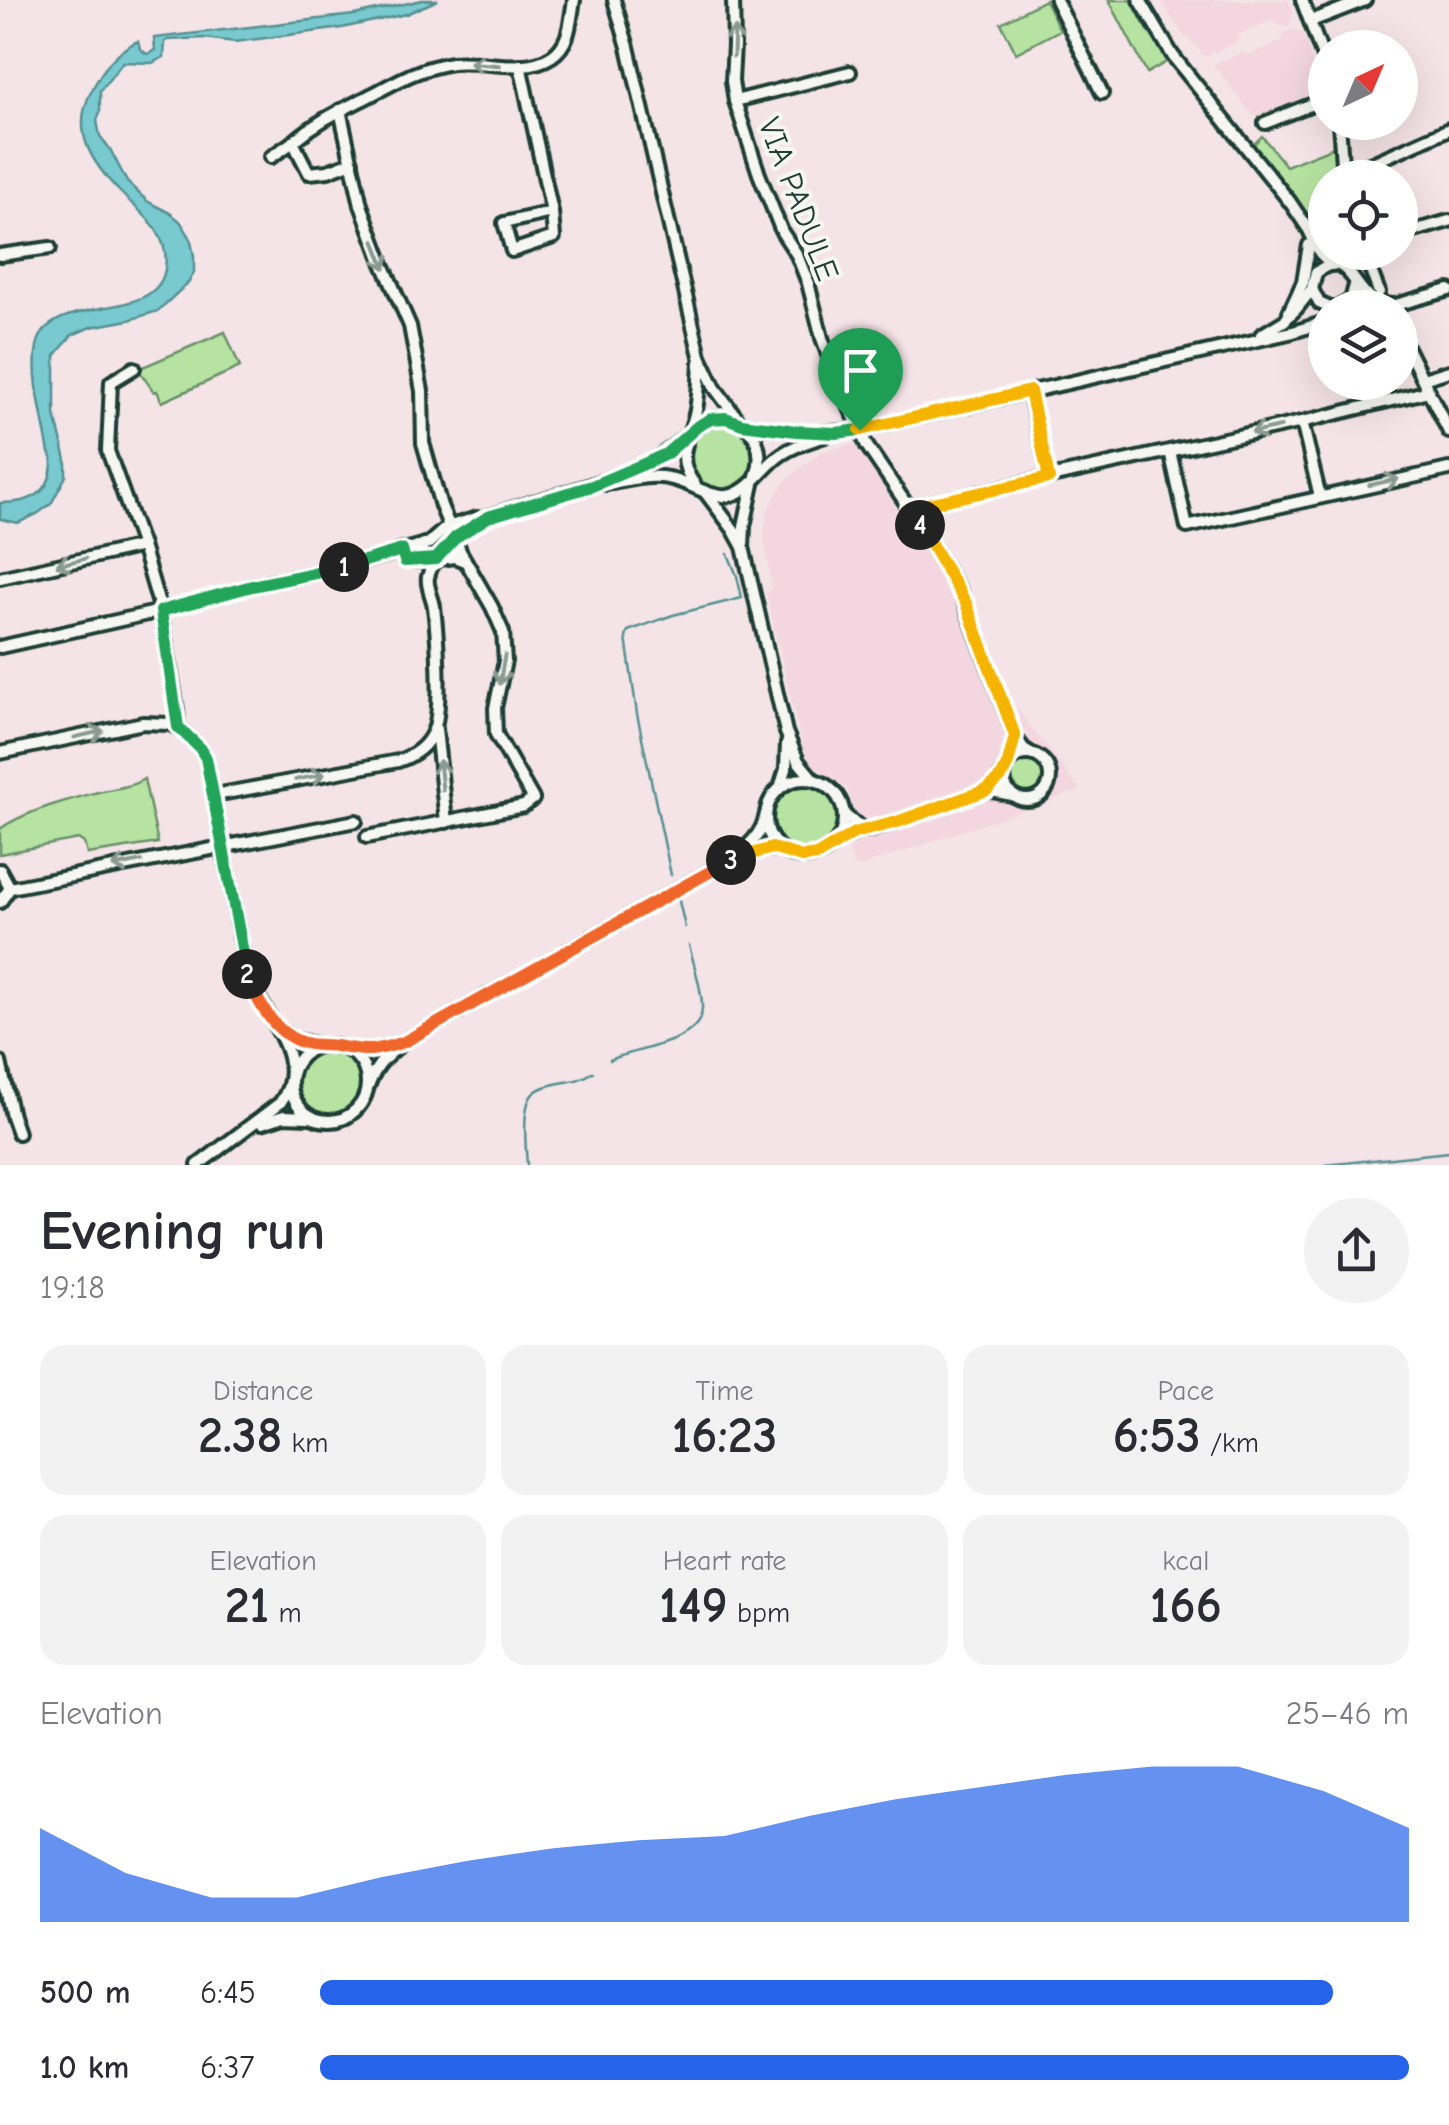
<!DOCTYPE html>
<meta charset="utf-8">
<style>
:root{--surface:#fff;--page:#f2f2f3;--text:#2b2b33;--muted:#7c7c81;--accent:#2563eb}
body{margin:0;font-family:"Comic Neue",sans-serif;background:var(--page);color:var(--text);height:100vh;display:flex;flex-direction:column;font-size:38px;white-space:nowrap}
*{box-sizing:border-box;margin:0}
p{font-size:32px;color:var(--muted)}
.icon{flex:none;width:55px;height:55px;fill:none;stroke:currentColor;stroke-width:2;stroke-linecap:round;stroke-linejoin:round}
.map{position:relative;height:1165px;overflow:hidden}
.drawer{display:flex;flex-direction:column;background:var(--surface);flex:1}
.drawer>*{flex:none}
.needle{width:65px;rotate:44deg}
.tools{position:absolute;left:1308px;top:30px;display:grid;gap:20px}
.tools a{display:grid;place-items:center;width:110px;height:110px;border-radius:50%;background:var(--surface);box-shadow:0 10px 40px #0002;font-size:50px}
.pin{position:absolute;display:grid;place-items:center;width:85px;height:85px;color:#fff;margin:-102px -42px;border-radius:50% 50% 50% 0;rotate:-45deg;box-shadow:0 0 10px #0007}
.pin .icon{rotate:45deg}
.km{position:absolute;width:50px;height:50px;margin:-25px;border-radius:50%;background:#222;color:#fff;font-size:28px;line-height:50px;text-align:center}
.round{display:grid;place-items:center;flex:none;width:105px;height:105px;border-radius:52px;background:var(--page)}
.overview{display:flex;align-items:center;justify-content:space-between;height:170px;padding:0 40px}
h1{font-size:55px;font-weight:700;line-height:75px}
.stats{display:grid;grid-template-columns:repeat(3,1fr);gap:15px;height:170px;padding:10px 40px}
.stats div{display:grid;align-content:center;border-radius:25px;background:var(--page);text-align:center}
.stats b{font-size:50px;font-weight:700}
.stats small{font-size:28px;font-weight:400}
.stats p{font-size:28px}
.chart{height:280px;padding:20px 40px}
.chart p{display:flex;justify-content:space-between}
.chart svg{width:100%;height:180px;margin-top:10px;fill:var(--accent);opacity:.7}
ul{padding:0 40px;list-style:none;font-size:32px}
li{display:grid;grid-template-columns:160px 120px 1fr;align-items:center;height:75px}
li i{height:25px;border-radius:12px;background:var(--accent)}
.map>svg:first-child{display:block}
.built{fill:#f3d6df}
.green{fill:#b6e3a1;stroke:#6a906a;stroke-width:2.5}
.water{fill:#78c9d0;stroke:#549192;stroke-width:2.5}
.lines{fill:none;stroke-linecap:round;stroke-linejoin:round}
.stream{stroke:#549192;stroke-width:2.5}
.minor-casing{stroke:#1f3d34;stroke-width:18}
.minor{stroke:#f6f6f2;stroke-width:10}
.oneway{stroke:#8a9a93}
.split-1-casing{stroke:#fff;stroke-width:20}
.split-2-casing{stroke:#fff;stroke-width:20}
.split-3-casing{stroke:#fff;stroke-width:20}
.split-4-casing{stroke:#fff;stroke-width:20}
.split-5-casing{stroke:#fff;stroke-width:20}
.split-1{stroke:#22a559;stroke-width:12}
.split-2{stroke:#22a559;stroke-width:12}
.split-3{stroke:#f0652b;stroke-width:12}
.split-4{stroke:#f5b400;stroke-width:12}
.split-5{stroke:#f5b400;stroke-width:12}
.labels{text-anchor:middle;stroke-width:8;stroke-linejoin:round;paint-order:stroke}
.street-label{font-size:32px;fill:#1f3d34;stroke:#f6f6f2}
</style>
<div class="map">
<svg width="1449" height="1165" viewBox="0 0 1449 1165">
<rect width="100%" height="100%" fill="#f4e3e7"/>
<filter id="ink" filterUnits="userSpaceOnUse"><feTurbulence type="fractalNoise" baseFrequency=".01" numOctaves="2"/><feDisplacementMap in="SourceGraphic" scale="20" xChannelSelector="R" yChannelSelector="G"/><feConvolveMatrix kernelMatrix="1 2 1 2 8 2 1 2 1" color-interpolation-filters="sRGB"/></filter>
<g filter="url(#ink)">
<!-- built -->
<g class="built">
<polygon points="1161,0 1288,0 1294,12 1289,25 1285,27 1271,21 1239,34 1236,42 1204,57 1190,39 1185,38"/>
<polygon points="1293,29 1304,34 1312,62 1320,71 1325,89 1254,117 1213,64 1241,53 1249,55 1282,41 1285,33"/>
<polygon points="855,444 915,527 953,589 985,667 1080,790 855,868 847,843 857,819 848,789 812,764 803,748 766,593 772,589 764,538 766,513 784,482 820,452"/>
</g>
<!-- green -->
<g class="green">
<polygon points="1045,0 1060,30 1016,53 1001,23"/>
<polygon points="1109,0 1132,0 1142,21 1168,61 1147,73"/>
<polygon points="1262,136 1286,166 1341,144 1343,177 1325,178 1325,252 1357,253 1332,265 1248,150"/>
<polygon points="225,332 240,367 162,402 157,391 154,392 138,369"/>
<circle cx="722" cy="457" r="34"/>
<circle cx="1028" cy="776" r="16"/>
<path d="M 144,779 L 158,843 L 87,854 L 84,843 L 78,839 L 0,854 L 0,829 C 23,812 70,799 98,792 C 114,788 129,788 144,779 Z"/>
<circle cx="806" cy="818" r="32"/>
<circle cx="329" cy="1084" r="34"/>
</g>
<!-- water -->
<path class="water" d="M 422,0 L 438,0 L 406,14 L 342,28 L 235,42 L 204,38 L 168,40 L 165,42 L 164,57 L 152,63 L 123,62 L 100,91 L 100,111 L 97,121 L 100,136 L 110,149 L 127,182 L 147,201 L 170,213 L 180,221 L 190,237 L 194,256 L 194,272 L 189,282 L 158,311 L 129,320 L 91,327 L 72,335 L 55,356 L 55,415 L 66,460 L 66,476 L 51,504 L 37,514 L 18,523 L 0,519 L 0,503 C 33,503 53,493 52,457 L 49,453 C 44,422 31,377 37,346 C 50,286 176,332 165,252 C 160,224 138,211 120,192 C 91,162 70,130 92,90 C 103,68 116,51 138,41 L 140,49 L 147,54 L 155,50 L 154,38 L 354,15 Z"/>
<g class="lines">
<!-- stream -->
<g class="stream">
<polyline points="671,875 637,714 626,638 628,631 673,615 742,598 737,576 728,554"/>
<polyline points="679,901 685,927"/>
<path d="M 610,1060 C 635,1048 702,1044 702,1008 C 703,992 693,962 689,945"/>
<path d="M 527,1165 C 526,1148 521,1106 533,1094 C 538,1088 547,1086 555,1084 C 569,1081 581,1081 593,1072"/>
<polyline points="1325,1165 1449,1152"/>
</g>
<!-- minor casing -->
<g class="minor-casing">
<g id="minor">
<polyline points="614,0 628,47 700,356 715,388 740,422"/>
<polyline points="733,0 734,45 732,81 735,101 759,174 782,232 797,255 808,283 822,338 835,374 867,446 909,508 961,593 1015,737"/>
<polyline points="1056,0 1102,93"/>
<polyline points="1140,0 1173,56 1290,202 1309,230 1320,253 1332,265"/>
<polyline points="1302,0 1325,62"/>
<polyline points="1311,21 1365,0"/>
<polyline points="520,65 552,212 554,237 512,251 504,223 552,212"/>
<polyline points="735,101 850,72"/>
<polyline points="340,110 361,205 383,264 410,326 422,391 423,443 441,506 448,523 454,532 460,551 492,607 503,632 505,661 495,708 496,734 533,799 524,806 367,837"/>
<polyline points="1339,122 1343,178"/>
<polyline points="1265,123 1325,99"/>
<polyline points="271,157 293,142"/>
<path d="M 352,162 L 328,171 L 309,173 L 293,142 C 320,119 342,110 373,94 C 401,79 420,68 452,63 C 484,59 523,75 552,56 C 571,43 570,20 574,0"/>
<polyline points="1343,176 1449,129"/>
<polyline points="1400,235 1449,221"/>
<polyline points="1364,252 1379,292"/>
<polyline points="0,255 50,248"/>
<polyline points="1342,266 1357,252"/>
<polyline points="1312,289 1319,303 1330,308"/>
<polyline points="1345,305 1374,308"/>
<polyline points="1392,306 1449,290"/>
<polyline points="1337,308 1351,300 1355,285"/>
<polyline points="1289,312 1303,282 1309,245"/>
<polyline points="1400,334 1449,432"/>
<path d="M 1261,335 L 1284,321 L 1297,308 L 1312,289 L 1316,273 C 1345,247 1352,285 1371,299 C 1378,304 1385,304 1394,305"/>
<polyline points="134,368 111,382 108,451 142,546 161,611 177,710 178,727"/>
<polyline points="1423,379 1449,371"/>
<polyline points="1029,391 1049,478"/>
<polyline points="1302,422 1320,497"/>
<path d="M 743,424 C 782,430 820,435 860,430 L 1293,332 L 1325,322"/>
<polyline points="1170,451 1187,527 1449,469"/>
<path d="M 606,484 C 627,481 647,474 668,478 C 688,481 709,498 727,496 C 750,493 763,466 782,454 C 795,445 810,441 825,436"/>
<path d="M 695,485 C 673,457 690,439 696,410 C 699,394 699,378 700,362"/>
<polyline points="705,492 733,529 743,547 786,732 798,761 813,779"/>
<polyline points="909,508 1302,422 1429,391"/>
<polyline points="424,544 420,552 425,561 454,557 465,561"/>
<polyline points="743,546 744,526 753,484"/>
<polyline points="402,549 405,561 425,561"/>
<polyline points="0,578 142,546"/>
<polyline points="0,647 161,611 252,586 348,566 429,543 447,527 477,518"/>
<polyline points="436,729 446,822"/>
<path d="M 0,753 L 143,723 L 170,724 L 182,730 L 200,748 L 206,758 L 246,970 C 259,1014 314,1057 280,1103 L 198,1165"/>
<circle cx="1027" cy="777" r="23"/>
<polyline points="1008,763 1015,737 1024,749 1032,754"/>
<polyline points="1004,771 997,782 987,790 1012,795"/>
<circle cx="805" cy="818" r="39"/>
<polyline points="781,785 786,769 787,743"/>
<path d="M 215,795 L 398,761 C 413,756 426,748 433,732 C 443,712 437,632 434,607 C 433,598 426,586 428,577 C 434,550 466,529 487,517 C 543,497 602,486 655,459 C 675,449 698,420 718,418 C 751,415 767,449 756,476"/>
<polyline points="863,830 871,830 897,822 987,790"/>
<polyline points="836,842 863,830 845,815"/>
<polyline points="741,856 769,849 782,850"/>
<polyline points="0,870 10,888"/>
<polyline points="0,902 10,888 356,821"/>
<polyline points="280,1029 293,1039 319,1045"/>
<circle cx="329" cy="1083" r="38"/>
<polyline points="347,1049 372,1051 399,1044"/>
<polyline points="0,1062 12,1116 18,1133"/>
<path d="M 365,1096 C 373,1068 382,1059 404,1042 L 730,860 C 747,847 762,836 766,814"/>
<polyline points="262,1123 284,1116 308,1117"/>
</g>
</g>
<!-- minor -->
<use href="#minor" class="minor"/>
</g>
<!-- one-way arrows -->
<defs><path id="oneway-shaft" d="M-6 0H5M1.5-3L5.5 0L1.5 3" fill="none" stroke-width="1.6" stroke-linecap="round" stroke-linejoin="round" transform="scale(2.5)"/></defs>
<g class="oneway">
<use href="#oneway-shaft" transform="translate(734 42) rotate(-88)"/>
<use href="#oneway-shaft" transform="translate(484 64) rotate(-175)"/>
<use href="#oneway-shaft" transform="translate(380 255) rotate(68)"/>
<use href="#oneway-shaft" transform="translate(1266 430) rotate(168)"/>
<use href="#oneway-shaft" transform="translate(1384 482) rotate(-12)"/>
<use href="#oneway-shaft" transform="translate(71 562) rotate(167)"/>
<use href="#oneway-shaft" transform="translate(502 670) rotate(100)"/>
<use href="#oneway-shaft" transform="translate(89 734) rotate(-13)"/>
<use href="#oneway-shaft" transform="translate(441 775) rotate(-96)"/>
<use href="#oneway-shaft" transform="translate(310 777) rotate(-11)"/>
<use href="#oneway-shaft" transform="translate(127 864) rotate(169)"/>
</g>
</g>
<g class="lines" filter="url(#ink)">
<!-- split-1 casing -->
<g class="split-1-casing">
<polyline id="split-1" points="344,567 402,550 405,561 436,559 456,537 488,517 592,486 644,464 666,454 698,426 711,419 726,418 742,424 796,431 836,433 860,430"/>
</g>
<!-- split-2 casing -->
<g class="split-2-casing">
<polyline id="split-2" points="247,974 206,758 200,748 178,727 161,611 252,586 344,567"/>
</g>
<!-- split-3 casing -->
<g class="split-3-casing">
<path id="split-3" d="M 247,974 C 256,1001 276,1036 305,1043 C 315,1046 326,1044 336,1046 C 370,1052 371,1052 404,1042 L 731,860"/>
</g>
<!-- split-4 casing -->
<g class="split-4-casing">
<polyline id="split-4" points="731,860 772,848 802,857 818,855 854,833 897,822 987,790 1002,776 1008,763 1015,736 966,603 920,525"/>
</g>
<!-- split-5 casing -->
<g class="split-5-casing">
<polyline id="split-5" points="860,430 1030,391 1049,478 909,508 920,525"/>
</g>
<!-- split-1 -->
<use href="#split-1" class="split-1"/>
<!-- split-2 -->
<use href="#split-2" class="split-2"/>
<!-- split-3 -->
<use href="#split-3" class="split-3"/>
<!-- split-4 -->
<use href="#split-4" class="split-4"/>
<!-- split-5 -->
<use href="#split-5" class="split-5"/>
</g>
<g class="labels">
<!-- street labels -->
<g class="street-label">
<text transform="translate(799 199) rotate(69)" y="11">VIA PADULE</text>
</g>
</g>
</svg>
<div class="tools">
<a><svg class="needle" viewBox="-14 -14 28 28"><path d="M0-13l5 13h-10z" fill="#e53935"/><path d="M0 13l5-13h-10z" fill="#7c7c81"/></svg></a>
<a><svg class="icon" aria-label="locate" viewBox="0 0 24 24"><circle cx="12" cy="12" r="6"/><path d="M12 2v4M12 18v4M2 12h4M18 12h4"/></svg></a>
<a><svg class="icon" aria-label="layers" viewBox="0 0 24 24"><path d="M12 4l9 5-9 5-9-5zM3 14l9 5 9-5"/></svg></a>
</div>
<div class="pin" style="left:860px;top:430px;background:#1e9e55"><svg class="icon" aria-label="arrive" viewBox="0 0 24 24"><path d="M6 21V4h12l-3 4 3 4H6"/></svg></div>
<b class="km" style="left:344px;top:567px">1</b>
<b class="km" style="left:247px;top:974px">2</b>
<b class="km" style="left:731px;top:860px">3</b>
<b class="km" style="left:920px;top:525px">4</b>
</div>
<section class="drawer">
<div class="overview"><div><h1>Evening run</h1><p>19:18</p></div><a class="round"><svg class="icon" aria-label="share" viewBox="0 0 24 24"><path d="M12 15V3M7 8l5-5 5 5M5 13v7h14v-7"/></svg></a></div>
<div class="stats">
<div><p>Distance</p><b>2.38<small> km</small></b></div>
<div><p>Time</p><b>16:23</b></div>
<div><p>Pace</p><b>6:53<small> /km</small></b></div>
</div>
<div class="stats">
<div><p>Elevation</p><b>21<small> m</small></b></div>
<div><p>Heart rate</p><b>149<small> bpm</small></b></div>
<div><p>kcal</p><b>166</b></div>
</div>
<div class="chart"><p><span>Elevation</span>25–46 m</p>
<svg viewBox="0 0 160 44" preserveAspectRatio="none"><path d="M0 44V21L10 32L20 38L30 38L40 33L50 29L60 26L70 24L80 23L90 18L100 14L110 11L120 8L130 6L140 6L150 12L160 21V44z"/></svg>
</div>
<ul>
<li><b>500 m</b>6:45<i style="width:93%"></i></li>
<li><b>1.0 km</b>6:37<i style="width:100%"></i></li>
</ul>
</section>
